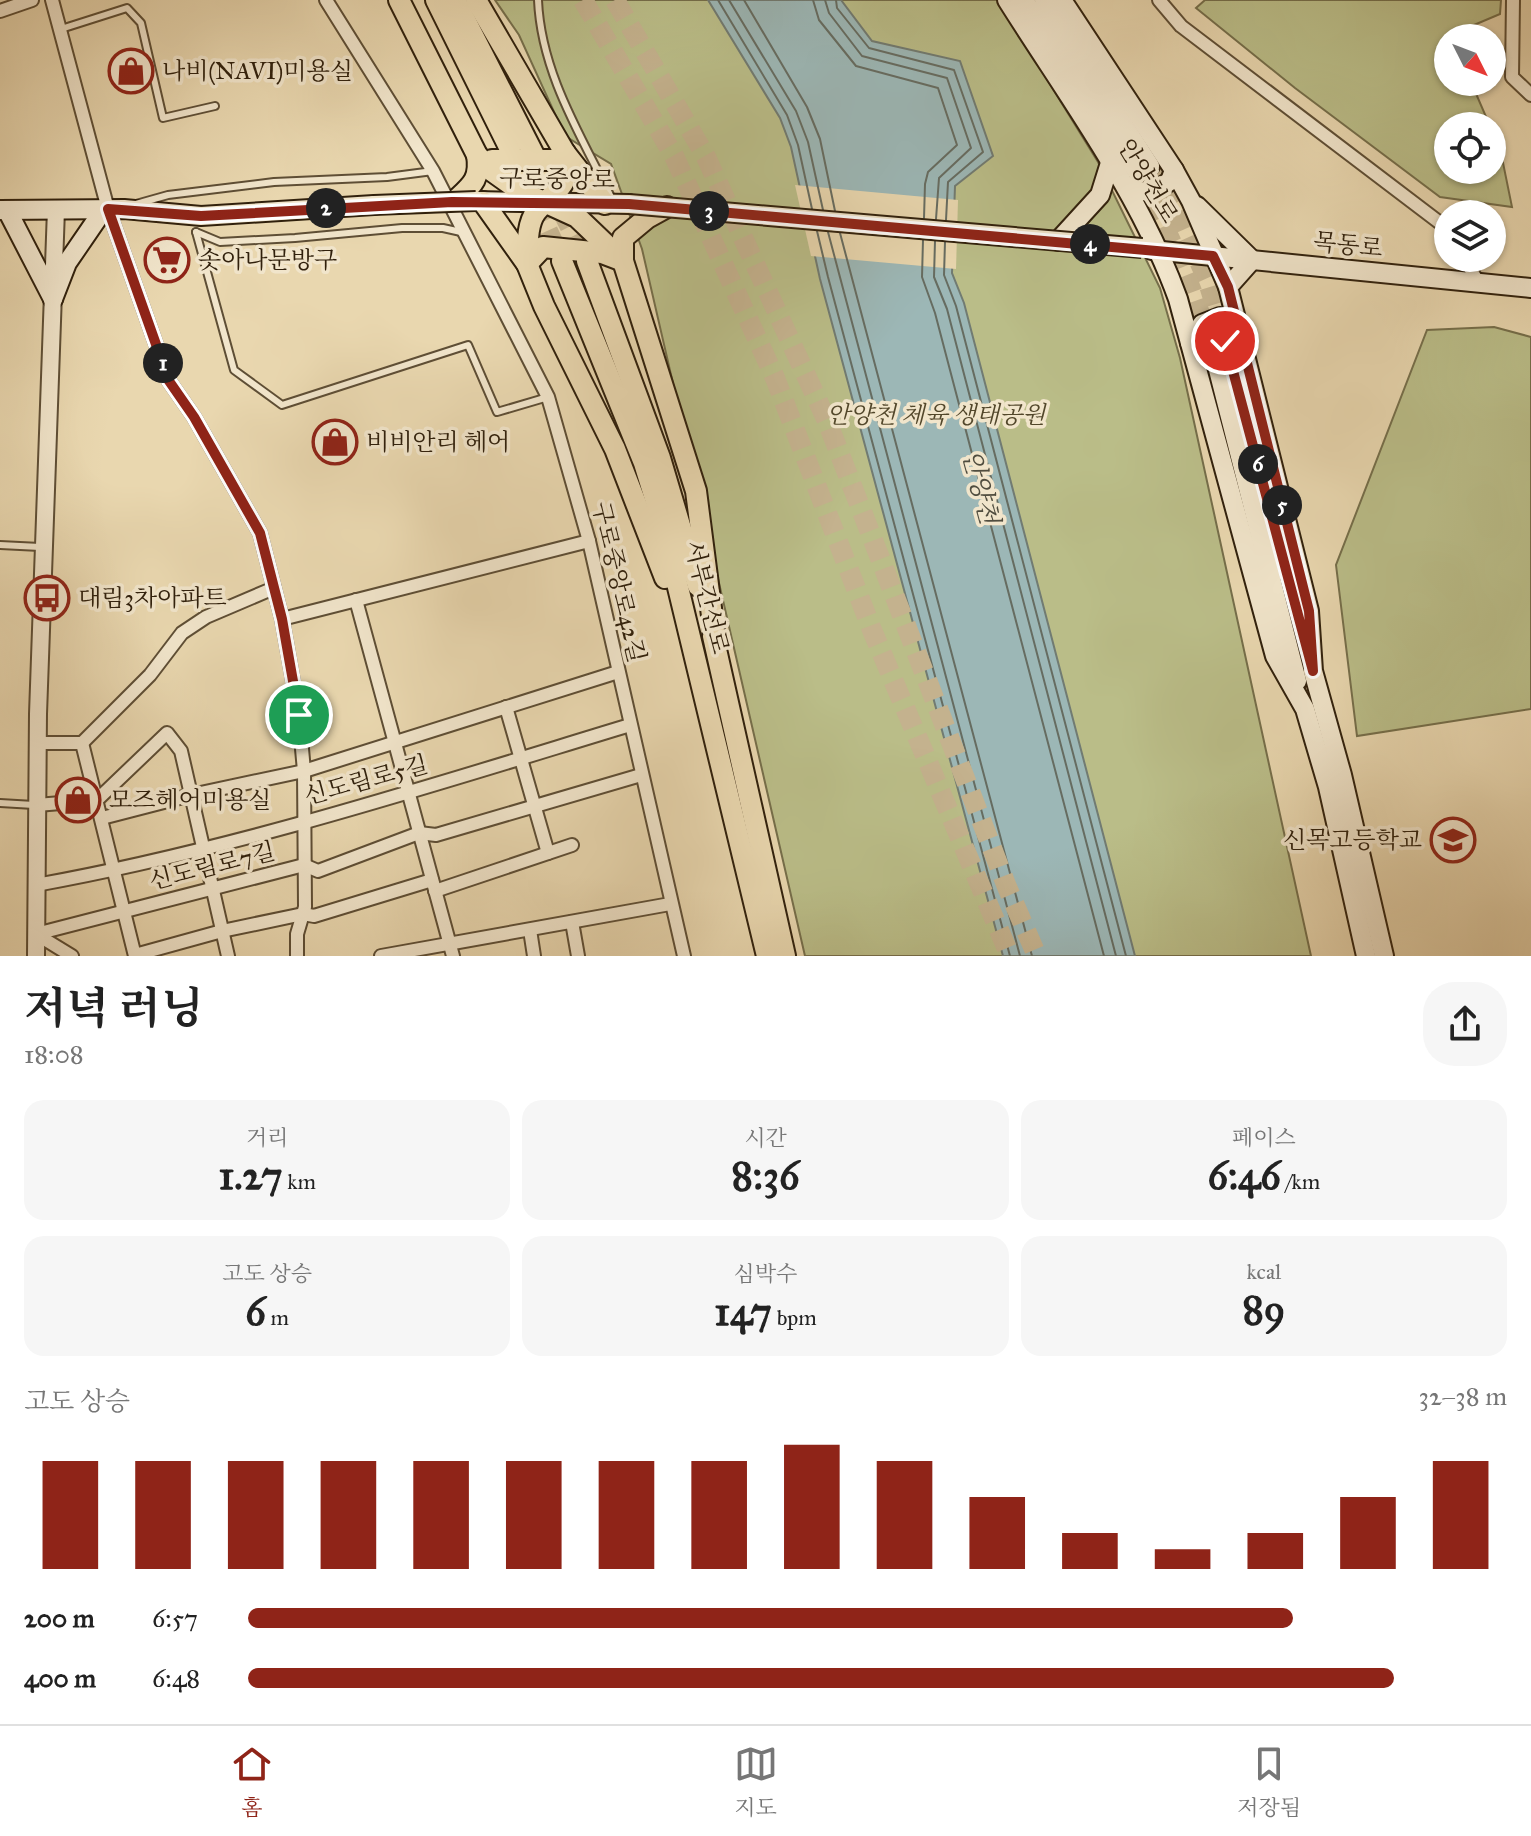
<!DOCTYPE html>
<html lang="ko">
<meta charset="utf-8">
<style>
:root{--surface:#fff;--page:#f6f6f6;--text:#222;--muted:#767676;--line:#e0e0e0;--accent:#8f2418}
body{margin:0;font-family:"IM FELL Great Primer","Noto Serif KR",serif;background:var(--page);color:var(--text);height:100vh;display:flex;flex-direction:column;font-size:30px;white-space:nowrap}
*{box-sizing:border-box;margin:0}
p{font-size:26px;color:var(--muted)}
.icon{flex:none;width:44px;height:44px;fill:none;stroke:currentColor;stroke-width:2;stroke-linecap:round;stroke-linejoin:round}
.map{position:relative;height:956px;overflow:hidden}
.side{display:flex;flex-direction:column;background:var(--surface);flex:1}
.side>*{flex:none}
.needle{width:52px;rotate:132deg}
.tools{position:absolute;left:1434px;top:24px;display:grid;gap:16px}
.tools a{display:grid;place-items:center;width:72px;height:72px;border-radius:50%;background:var(--surface);box-shadow:0 2px 6px #0004;font-size:40px}
.pin{position:absolute;display:grid;place-items:center;width:68px;height:68px;color:#fff;margin:-34px;border:4px solid #fff;border-radius:50%;box-shadow:0 2px 8px #0007}
.km{position:absolute;width:40px;height:40px;margin:-20px;border-radius:50%;background:#222;color:#fff;font-size:22px;line-height:40px;text-align:center}
.round{display:grid;place-items:center;flex:none;width:84px;height:84px;border-radius:32px;background:var(--page)}
.head{display:flex;align-items:center;justify-content:space-between;height:136px;padding:0 24px}
h1{font-size:44px;font-weight:700;line-height:60px}
.figures{display:grid;grid-template-columns:repeat(3,1fr);gap:12px;height:136px;padding:8px 24px}
.figures div{display:grid;align-content:center;border-radius:20px;background:var(--page);text-align:center}
.figures b{font-size:40px;font-weight:700}
.figures small{font-size:22px;font-weight:400}
.figures p{font-size:22px}
.chart{height:224px;padding:16px 24px}
.chart p{display:flex;justify-content:space-between}
.chart svg{width:100%;height:144px;margin-top:8px;stroke:var(--accent);stroke-width:6}
ul{padding:0 24px;list-style:none;font-size:26px}
li{display:grid;grid-template-columns:128px 96px 1fr;align-items:center;height:60px}
li i{height:20px;border-radius:10px;background:var(--accent)}
.tab-bar{display:flex;justify-content:space-around;align-items:center;height:112px;border-top:2px solid var(--line);background:var(--surface);font-size:22px;color:var(--muted)}
.tab-bar a{display:grid;justify-items:center;gap:4px}
.tab-bar .on{color:var(--accent)}
.map>svg:first-child{display:block}
.green{fill:#babd88;stroke:#756e4a;stroke-width:2}
.water{fill:#9cb7b6;stroke:#717b72;stroke-width:2}
.pier{fill:#e9d7af}
.lines{fill:none;stroke-linecap:round;stroke-linejoin:round}
.shore{stroke:#666c61;stroke-width:2}
.secondary-tunnel{stroke:#c4b28e;stroke-width:18;stroke-dasharray:18 9;stroke-linecap:butt}
.primary-tunnel{stroke:#c4b28e;stroke-width:20;stroke-dasharray:20 10;stroke-linecap:butt}
.trunk-tunnel{stroke:#c4b28e;stroke-width:20;stroke-dasharray:20 10;stroke-linecap:butt}
.service-casing{stroke:#5e4e35;stroke-width:10}
.minor-casing{stroke:#5e4e35;stroke-width:16}
.tertiary-casing{stroke:#5e4e35;stroke-width:20}
.secondary-casing{stroke:#30200c;stroke-width:22}
.primary-casing{stroke:#30200c;stroke-width:24}
.service{stroke:#f1e5cb;stroke-width:6}
.minor{stroke:#f1e5cb;stroke-width:12}
.tertiary{stroke:#f1e5cb;stroke-width:16}
.secondary{stroke:#f1e5cb;stroke-width:18}
.primary{stroke:#e9d7af;stroke-width:20}
.secondary-bridge-casing{stroke:#30200c;stroke-width:22;stroke-linecap:butt}
.secondary-bridge{stroke:#f1e5cb;stroke-width:18}
.route-casing{stroke:#fff;stroke-width:16}
.route{stroke:#8f2418;stroke-width:10}
.labels{text-anchor:middle;stroke-width:7;stroke-linejoin:round;paint-order:stroke}
.poi-label{font-size:24px;fill:#30200c;stroke:#f1e5cb;text-anchor:start}
.street-label{font-size:24px;fill:#30200c;stroke:#f1e5cb}
.park-label{font-size:24px;font-style:italic;fill:#52472b;stroke:#f1e5cb}
.water-label{font-size:26px;font-style:italic;fill:#504d3f;stroke:#f1e5cb}
</style>
<div class="map">
<svg width="1531" height="956" viewBox="0 0 1531 956">
<rect width="100%" height="100%" fill="#e9d7af"/>
<filter id="stains"><feTurbulence type="fractalNoise" baseFrequency=".0025" numOctaves="4"/><feColorMatrix values="0 0 0 0 .2 0 0 0 0 .09 0 0 0 0 .02 0 0 0 .5 -.17"/></filter>
<radialGradient id="worn" r=".72"><stop offset=".6" stop-color="#630" stop-opacity="0"/><stop offset="1" stop-color="#630" stop-opacity=".3"/></radialGradient>
<!-- green -->
<g class="green">
<polygon points="495,0 998,0 1098,162 1160,288 1180,358 1311,956 805,956 642,249 611,164 565,136 519,35"/>
<polygon points="1205,0 1501,0 1500,14 1448,36 1448,82 1471,82 1490,126 1448,126 1448,170 1492,170 1492,129 1500,148 1512,207 1440,197 1295,88 1196,8"/>
<polygon points="1494,327 1531,337 1531,709 1357,736 1336,565 1427,330"/>
</g>
<!-- water -->
<polygon class="water" points="708,0 841,0 872,41 960,61 993,156 955,186 952,273 964,303 1135,956 1003,956 820,279 791,147 780,118"/>
<!-- pier -->
<polygon class="pier" points="795,185 958,200 956,269 811,256"/>
<g class="lines">
<!-- shore -->
<g class="shore">
<polyline points="718,0 787,115 798,145 812,209"/>
<polyline points="729,0 796,111 808,142 823,210"/>
<polyline points="744,0 807,107 820,139 835,211"/>
<polyline points="813,0 819,20 856,66 938,88 957,145 928,172 925,184 924,218"/>
<polyline points="825,0 829,13 862,56 947,78 971,148 939,178 936,219"/>
<polyline points="836,0 837,8 869,48 954,70 983,152 948,182 946,220"/>
<polyline points="817,231 828,277 1010,956"/>
<polyline points="828,232 1020,956"/>
<polyline points="840,233 1032,956"/>
<polyline points="923,240 922,277 935,313 1104,956"/>
<polyline points="935,241 934,277 947,309 1116,956"/>
<polyline points="945,242 944,275 956,306 1126,956"/>
</g>
<!-- secondary-tunnel -->
<g class="secondary-tunnel">
<polyline points="1150,166 1177,215 1206,279 1225,341"/>
<path d="M 1140,178 C 1172,235 1192,284 1212,346"/>
</g>
<!-- primary-tunnel -->
<g class="primary-tunnel">
<polyline points="510,149 562,261"/>
<polyline points="534,155 587,261"/>
</g>
<!-- trunk-tunnel -->
<g class="trunk-tunnel">
<polyline points="583,0 674,156 775,378 872,630 1010,956"/>
<polyline points="615,0 706,157 827,421 1007,887 1037,956"/>
</g>
<!-- service casing -->
<g class="service-casing">
<g id="service">
<path d="M 538,0 C 541,72 580,134 611,197"/>
<polyline points="61,29 127,8 141,23 163,118 215,106"/>
<polyline points="136,204 168,195 274,182 387,177 433,171"/>
<polyline points="196,232 234,370 282,405 468,345 497,412 548,397"/>
<polyline points="196,232 220,242 295,238 402,228 443,228 461,232"/>
<polyline points="0,545 40,547"/>
<polyline points="0,803 34,805"/>
</g>
</g>
<!-- minor casing -->
<g class="minor-casing">
<g id="minor">
<polyline points="52,0 108,209 169,381 194,417 260,533 282,619 299,715 304,771 305,907 297,934 297,956"/>
<polyline points="326,0 433,171 548,397 589,541 684,956"/>
<polyline points="1159,0 1181,26 1448,229"/>
<polyline points="1513,0 1512,77 1531,95"/>
<polyline points="0,11 32,0"/>
<polyline points="1464,258 1478,282"/>
<polyline points="356,600 453,956"/>
<polyline points="282,619 589,541"/>
<polyline points="506,707 548,853"/>
<polyline points="38,743 82,743 150,675 182,633 206,617 274,588"/>
<polyline points="82,743 135,956"/>
<polyline points="37,805 97,800 167,733 181,751 228,956"/>
<polyline points="102,818 191,795 304,771 618,672"/>
<path d="M 36,885 C 236,849 436,784 630,725"/>
<polyline points="435,891 572,845"/>
<polyline points="572,922 578,956"/>
<polyline points="530,930 534,956"/>
<polyline points="36,934 304,865 318,871 419,833 436,835 641,775"/>
<polyline points="36,934 72,956"/>
<polyline points="135,955 222,931 303,914 314,916 432,880"/>
<polyline points="381,956 670,904"/>
</g>
</g>
<!-- tertiary casing -->
<g class="tertiary-casing">
<polyline id="tertiary" points="36,956 38,714 56,209"/>
</g>
<!-- secondary casing -->
<g class="secondary-casing">
<g id="secondary">
<path d="M 1007,0 C 1068,97 1139,191 1178,299 L 1275,656 L 1305,709 L 1328,787 L 1366,956"/>
<polyline points="1024,0 1137,172"/>
<polyline points="1044,0 1150,166"/>
<polyline points="1062,0 1174,170 1191,201 1228,287 1309,611 1313,671 1342,775 1384,956"/>
<path d="M 1125,185 C 1143,195 1154,193 1170,181 L 1174,170"/>
<polyline points="476,201 629,204"/>
<polyline points="1197,206 1252,260 1228,287"/>
<polyline points="0,210 124,209 201,216 374,205"/>
<polyline points="7,210 53,299"/>
<polyline points="1058,241 1100,195 1110,163"/>
<polyline points="1152,250 1531,288"/>
<polyline points="53,299 67,263 104,209"/>
<polyline points="1225,341 1286,571"/>
<polyline points="1190,343 1202,324 1220,317 1238,328"/>
<polyline points="1212,346 1297,681"/>
</g>
</g>
<!-- primary casing -->
<g class="primary-casing">
<g id="primary">
<polyline points="399,0 477,155 492,171 520,191 577,217 623,261 696,491 716,647"/>
<polyline points="436,0 510,149"/>
<polyline points="455,0 534,155"/>
<polyline points="476,0 565,153 605,204"/>
<polyline points="492,160 556,160 561,159 565,153"/>
<path d="M 454,202 C 471,186 481,180 477,155"/>
<polyline points="483,202 527,264 544,306 615,449 665,578"/>
<polyline points="562,261 644,463 662,521 767,956"/>
<polyline points="587,261 660,458 698,586"/>
<polyline points="527,264 543,247 602,253 623,261 623,238 647,218 667,207"/>
<path d="M 527,264 C 528,248 526,225 536,212 C 555,188 572,190 565,153"/>
<polyline points="713,636 785,956"/>
</g>
</g>
<!-- service -->
<use href="#service" class="service"/>
<!-- minor -->
<use href="#minor" class="minor"/>
<!-- tertiary -->
<use href="#tertiary" class="tertiary"/>
<!-- secondary -->
<use href="#secondary" class="secondary"/>
<!-- primary -->
<use href="#primary" class="primary"/>
<!-- secondary-bridge casing -->
<g class="secondary-bridge-casing">
<g id="secondary-bridge">
<polyline points="629,204 1142,248"/>
<polyline points="374,205 476,201"/>
</g>
</g>
<!-- secondary-bridge -->
<use href="#secondary-bridge" class="secondary-bridge"/>
</g>
<g class="lines">
<!-- route casing -->
<g class="route-casing">
<polyline id="route" points="299,715 282,619 260,533 194,417 169,381 108,209 201,216 452,202 629,204 1213,256 1228,287 1309,611 1313,671 1225,341"/>
</g>
<!-- route -->
<use href="#route" class="route"/>
</g>
<!-- icons -->
<defs>
<g id="shop-ring" transform="scale(2.3)"><circle r="9.5" fill="#f1e5cb" stroke="#8f2418" stroke-width="1.5"/><path d="M-5-2.5h2.3a2.7 3.5 0 0 1 5.4 0H5L5.5 6h-11ZM-1.5-2.5h3a1.5 2.3 0 0 0-3 0Z" fill="#8f2418"/></g>
<g id="supermarket-ring" transform="scale(2.3)"><circle r="9.5" fill="#f1e5cb" stroke="#8f2418" stroke-width="1.5"/><path d="M-6-5.5h2.5l.6 2H6L4.5 2H-2.5L-4.4-4H-6ZM-1.5 3.2a1.3 1.3 0 1 0 .1 0ZM3 3.2a1.3 1.3 0 1 0 .1 0Z" fill="#8f2418"/></g>
<g id="bus-ring" transform="scale(2.3)"><circle r="9.5" fill="#f1e5cb" stroke="#8f2418" stroke-width="1.5"/><path d="M-5-6H5V4H4V6H2V4H-2V6H-4V4H-5ZM-3.5-4V0h7V-4ZM-3.5 1.2v1.5H-2V1.2ZM2 1.2v1.5H3.5V1.2Z" fill="#8f2418"/></g>
<g id="school-ring" transform="scale(2.3)"><circle r="9.5" fill="#f1e5cb" stroke="#8f2418" stroke-width="1.5"/><path d="M0-5L7-2L0 1L-7-2ZM-4 1L0 2.5L4 1V4Q0 6-4 4Z" fill="#8f2418"/></g>
</defs>
<g fill-rule="evenodd">
<use href="#shop-ring" x="131" y="71"/>
<use href="#supermarket-ring" x="167" y="260"/>
<use href="#shop-ring" x="335" y="442"/>
<use href="#bus-ring" x="47" y="598"/>
<use href="#shop-ring" x="78" y="800"/>
<use href="#school-ring" x="1453" y="840"/>
</g>
<g class="labels">
<!-- poi labels -->
<g class="poi-label">
<text x="162" y="79">나비(NAVI)미용실</text>
<text x="198" y="268">솟아나문방구</text>
<text x="366" y="450">비비안리 헤어</text>
<text x="78" y="606">대림3차아파트</text>
<text x="109" y="808">모즈헤어미용실</text>
<text x="1422" y="848" text-anchor="end">신목고등학교</text>
</g>
<!-- street labels -->
<g class="street-label">
<text transform="translate(557 179) rotate(1)" y="8">구로중앙로</text>
<text transform="translate(1148 181) rotate(59)" y="8">안양천로</text>
<text transform="translate(1348 245) rotate(6)" y="8">목동로</text>
<text transform="translate(619 582) rotate(77)" y="8">구로중앙로42길</text>
<text transform="translate(707 597) rotate(76)" y="8">서부간선로</text>
<text transform="translate(366 780) rotate(-15)" y="8">신도림로5길</text>
<text transform="translate(212 866) rotate(-14)" y="8">신도림로7길</text>
</g>
<!-- park labels -->
<g class="park-label">
<text x="936" y="423">안양천 체육 생태공원</text>
</g>
<!-- water labels -->
<g class="water-label">
<text transform="translate(981 487) rotate(75)" y="9">안양천</text>
</g>
</g>
<rect width="100%" height="100%" filter="url(#stains)"/>
<rect width="100%" height="100%" fill="url(#worn)"/>
</svg>
<div class="tools">
<a><svg class="needle" viewBox="-14 -14 28 28"><path d="M0-13l5 13h-10z" fill="#e53935"/><path d="M0 13l5-13h-10z" fill="#767676"/></svg></a>
<a><svg class="icon" aria-label="locate" viewBox="0 0 24 24"><circle cx="12" cy="12" r="6"/><path d="M12 2v4M12 18v4M2 12h4M18 12h4"/></svg></a>
<a><svg class="icon" aria-label="layers" viewBox="0 0 24 24"><path d="M12 4l9 5-9 5-9-5zM3 14l9 5 9-5"/></svg></a>
</div>
<div class="pin" style="left:299px;top:715px;background:#1e9e55"><svg class="icon" aria-label="arrive" viewBox="0 0 24 24"><path d="M6 21V4h12l-3 4 3 4H6"/></svg></div>
<div class="pin" style="left:1225px;top:341px;background:#d93025"><svg class="icon" aria-label="check" viewBox="0 0 24 24"><path d="M5 12l5 5 9-10"/></svg></div>
<b class="km" style="left:163px;top:363px">1</b>
<b class="km" style="left:326px;top:208px">2</b>
<b class="km" style="left:709px;top:211px">3</b>
<b class="km" style="left:1090px;top:244px">4</b>
<b class="km" style="left:1282px;top:505px">5</b>
<b class="km" style="left:1258px;top:464px">6</b>
</div>
<section class="side">
<div class="head"><div><h1>저녁 러닝</h1><p>18:08</p></div><a class="round"><svg class="icon" aria-label="share" viewBox="0 0 24 24"><path d="M12 15V3M7 8l5-5 5 5M5 13v7h14v-7"/></svg></a></div>
<div class="figures">
<div><p>거리</p><b>1.27<small> km</small></b></div>
<div><p>시간</p><b>8:36</b></div>
<div><p>페이스</p><b>6:46<small> /km</small></b></div>
</div>
<div class="figures">
<div><p>고도 상승</p><b>6<small> m</small></b></div>
<div><p>심박수</p><b>147<small> bpm</small></b></div>
<div><p>kcal</p><b>89</b></div>
</div>
<div class="chart"><p><span>고도 상승</span>32–38 m</p>
<svg viewBox="0 0 160 44" preserveAspectRatio="none"><path d="M5 44V11M15 44V11M25 44V11M35 44V11M45 44V11M55 44V11M65 44V11M75 44V11M85 44V6M95 44V11M105 44V22M115 44V33M125 44V38M135 44V33M145 44V22M155 44V11"/></svg>
</div>
<ul>
<li><b>200 m</b>6:57<i style="width:83%"></i></li>
<li><b>400 m</b>6:48<i style="width:91%"></i></li>
</ul>
</section>
<nav class="tab-bar">
<a class="on"><svg class="icon" aria-label="home" viewBox="0 0 24 24"><path d="M3 11l9-7 9 7M6 9v11h12V9"/></svg>홈</a>
<a><svg class="icon" aria-label="map" viewBox="0 0 24 24"><path d="M3 6l6-2 6 2 6-2v14l-6 2-6-2-6 2zM9 4v14M15 6v14"/></svg>지도</a>
<a><svg class="icon" aria-label="saved" viewBox="0 0 24 24"><path d="M7 4h10v16l-5-4-5 4z"/></svg>저장됨</a>
</nav>
